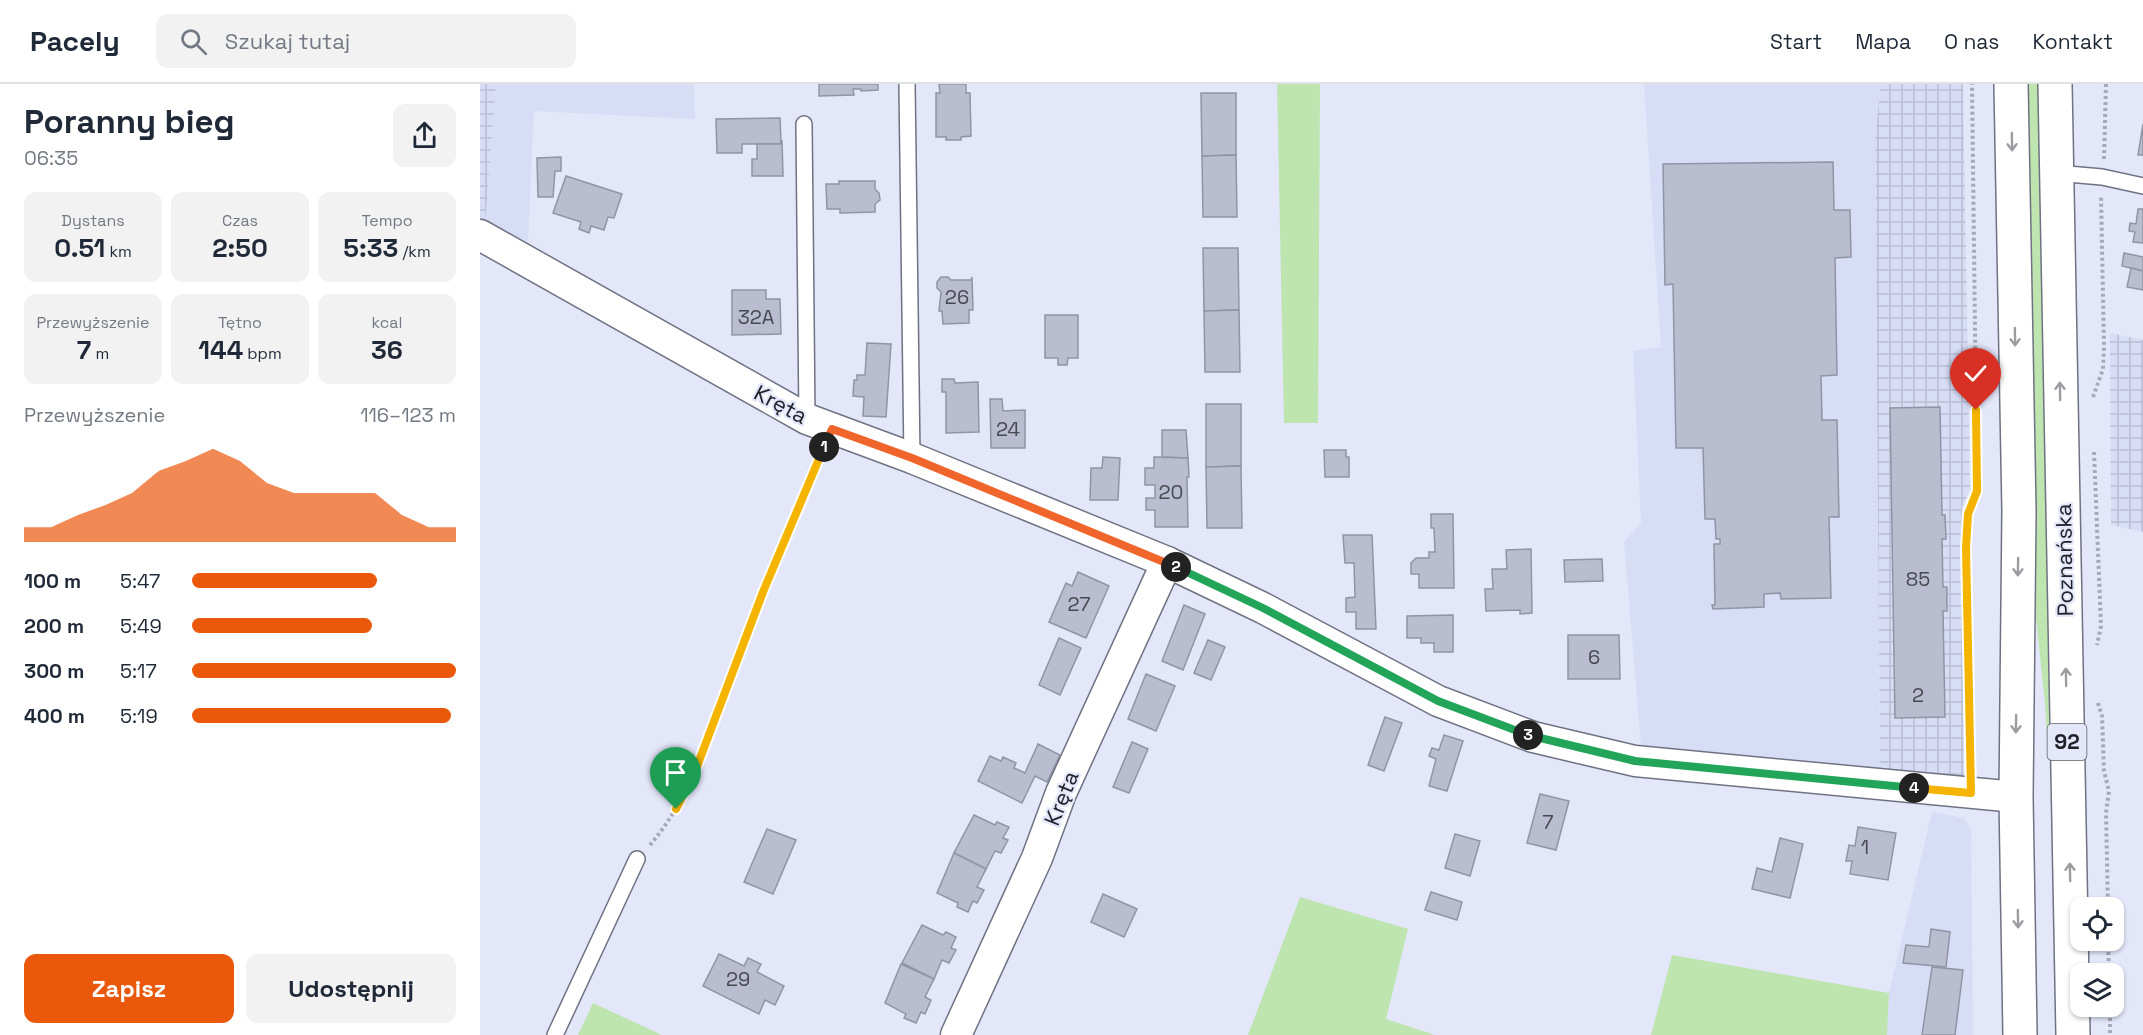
<!DOCTYPE html>
<html lang="pl">
<meta charset="utf-8">
<style>
:root{--surface:#fff;--page:#f2f2f3;--text:#1f2937;--muted:#747a83;--line:#e0e1e3;--accent:#ea580c}
body{margin:0;font-family:"Space Grotesk",sans-serif;background:var(--page);color:var(--text);height:100vh;display:flex;flex-direction:column;font-size:22px;white-space:nowrap}
*{box-sizing:border-box;margin:0}
p{font-size:20px;color:var(--muted)}
.icon{flex:none;width:33px;height:33px;fill:none;stroke:currentColor;stroke-width:2;stroke-linecap:round;stroke-linejoin:round}
.map{position:relative;flex:1;overflow:hidden}
.sheet{display:flex;flex-direction:column;background:var(--surface);width:480px}
.sheet>*{flex:none}
.tools{position:absolute;left:1590px;top:813px;display:grid;gap:12px}
.tools a{display:grid;place-items:center;width:54px;height:54px;border-radius:12px;background:var(--surface);box-shadow:0 2px 4px #0004;font-size:30px}
.pin{position:absolute;display:grid;place-items:center;width:51px;height:51px;color:#fff;margin:-62px -26px;border-radius:50% 50% 50% 0;rotate:-45deg;box-shadow:0 0 6px #0007}
.pin .icon{rotate:45deg}
.km{position:absolute;width:30px;height:30px;margin:-15px;border-radius:50%;background:#222;color:#fff;font-size:16px;line-height:30px;text-align:center}
.round{display:grid;place-items:center;flex:none;width:63px;height:63px;border-radius:12px;background:var(--page)}
.head{display:flex;align-items:center;justify-content:space-between;height:102px;padding:0 24px}
h1{font-size:33px;font-weight:800;line-height:45px}
.stats{display:grid;grid-template-columns:repeat(3,1fr);gap:9px;height:102px;padding:6px 24px}
.stats div{display:grid;align-content:center;border-radius:12px;background:var(--page);text-align:center}
.stats b{font-size:26px;font-weight:800}
.stats small{font-size:16px;font-weight:400}
.stats p{font-size:16px}
.chart{height:168px;padding:12px 24px}
.chart p{display:flex;justify-content:space-between}
.chart svg{width:100%;height:108px;margin-top:6px;fill:var(--accent);opacity:.7}
.cta{display:flex;gap:12px;margin-top:auto;padding:12px 24px}
.cta a{flex:1;height:69px;border-radius:12px;background:var(--accent);color:#fff;font-size:24px;font-weight:800;line-height:69px;text-align:center}
.cta a+a{background:var(--page);color:var(--text)}
ul{padding:0 24px;list-style:none;font-size:20px}
li{display:grid;grid-template-columns:96px 72px 1fr;align-items:center;height:45px}
li i{height:15px;border-radius:8px;background:var(--accent)}
header{display:flex;align-items:center;gap:36px;box-sizing:border-box;height:84px;padding:0 30px;background:var(--surface);border-bottom:2px solid var(--line)}
header strong{font-size:28px}
nav{display:flex;gap:33px;margin-inline-start:auto;font-size:21px}
.search{width:420px;height:54px;background:var(--page);display:flex;align-items:center;gap:15px;box-sizing:border-box;padding:0 21px;border-radius:12px;color:var(--muted);font-size:22px}
main{display:flex;flex:1;min-height:0}
.map>svg:first-child{display:block}
.built{fill:#d8ddf6}
.industrial{fill:url(#industrial-grid)}
.green{fill:#bee5af}
.building{fill:#babdcf;stroke:#9194a5;stroke-width:1.5}
.lines{fill:none;stroke-linecap:round;stroke-linejoin:round}
.lane-casing{stroke:#6f7282;stroke-width:18}
.street-casing{stroke:#6f7282;stroke-width:33}
.primary-casing{stroke:#6f7282;stroke-width:36}
.path{stroke:#a6a9b7;stroke-width:4;stroke-dasharray:3 3;stroke-linecap:butt}
.lane{stroke:#fff;stroke-width:15}
.street{stroke:#fff;stroke-width:30}
.primary{stroke:#fff;stroke-width:33}
.oneway{stroke:#9b9c9f}
.split-1-casing{stroke:#fff;stroke-width:12}
.split-2-casing{stroke:#fff;stroke-width:12}
.split-3-casing{stroke:#fff;stroke-width:12}
.split-4-casing{stroke:#fff;stroke-width:12}
.split-5-casing{stroke:#fff;stroke-width:12}
.split-1{stroke:#f5b400;stroke-width:8}
.split-2{stroke:#f0652b;stroke-width:8}
.split-3{stroke:#22a559;stroke-width:8}
.split-4{stroke:#22a559;stroke-width:8}
.split-5{stroke:#f5b400;stroke-width:8}
.labels{text-anchor:middle;stroke-width:4.5;stroke-linejoin:round;paint-order:stroke}
.number-label{font-size:20px;fill:#474952}
.shield{fill:#e3e7f9;stroke:#5b5d67;stroke-width:1.5}
.shield-label{font-size:21px;font-weight:bold;fill:#212229}
.street-label{font-size:22px;fill:#212229;stroke:#e3e7f9}
</style>
<header>
<strong>Pacely</strong>
<div class="search"><svg class="icon" aria-label="search" viewBox="0 0 24 24"><circle cx="10" cy="10" r="6"/><path d="M15 15l6 6"/></svg>Szukaj tutaj</div>
<nav><a>Start</a><a>Mapa</a><a>O nas</a><a>Kontakt</a></nav>
</header>
<main>
<section class="sheet">
<div class="head"><div><h1>Poranny bieg</h1><p>06:35</p></div><a class="round"><svg class="icon" aria-label="share" viewBox="0 0 24 24"><path d="M12 15V3M7 8l5-5 5 5M5 13v7h14v-7"/></svg></a></div>
<div class="stats">
<div><p>Dystans</p><b>0.51<small> km</small></b></div>
<div><p>Czas</p><b>2:50</b></div>
<div><p>Tempo</p><b>5:33<small> /km</small></b></div>
</div>
<div class="stats">
<div><p>Przewyższenie</p><b>7<small> m</small></b></div>
<div><p>Tętno</p><b>144<small> bpm</small></b></div>
<div><p>kcal</p><b>36</b></div>
</div>
<div class="chart"><p><span>Przewyższenie</span>116–123 m</p>
<svg viewBox="0 0 160 44" preserveAspectRatio="none"><path d="M0 44V38L10 38L20 33L30 29L40 24L50 15L60 11L70 6L80 11L90 20L100 24L110 24L120 24L130 24L140 33L150 38L160 38V44z"/></svg>
</div>
<ul>
<li><b>100 m</b>5:47<i style="width:70%"></i></li>
<li><b>200 m</b>5:49<i style="width:68%"></i></li>
<li><b>300 m</b>5:17<i style="width:100%"></i></li>
<li><b>400 m</b>5:19<i style="width:98%"></i></li>
</ul>
<div class="cta"><a>Zapisz</a><a>Udostępnij</a></div>
</section>
<div class="map">
<svg width="1663" height="951" viewBox="0 0 1663 951">
<defs>
<pattern id="industrial-grid" width="8" height="8" patternUnits="userSpaceOnUse" patternTransform="scale(1.5)"><rect width="8" height="8" fill="#d8ddf6"/><path d="M0 4h8M4 0v8" fill="none" stroke="#b9bdd3"/></pattern>
</defs>
<rect width="100%" height="100%" fill="#e3e7f9"/>
<!-- built -->
<g class="built">
<polygon points="16,0 214,0 215,35 54,27 48,157 5,139"/>
<polygon points="1164,0 1401,0 1395,55 1400,686 1161,663 1144,458 1161,439 1153,267 1181,263"/>
<polygon points="1452,728 1484,734 1491,745 1493,951 1407,951 1409,909"/>
</g>
<!-- industrial -->
<g class="industrial">
<polygon points="0,0 16,0 5,139 0,136"/>
<polygon points="1401,0 1483,0 1490,405 1482,423 1484,694 1400,686 1395,55"/>
<polygon points="1630,249 1663,256 1663,448 1631,441"/>
</g>
<!-- green -->
<g class="green">
<polygon points="797,0 840,0 838,339 804,339"/>
<polygon points="1545,0 1561,0 1574,653 1567,652 1565,620 1556,534"/>
<polygon points="820,813 928,845 906,935 955,951 768,951"/>
<polygon points="1192,871 1409,909 1407,951 1171,951"/>
<polygon points="113,919 182,951 98,951"/>
</g>
<!-- building -->
<g class="building">
<polygon points="339,0 398,0 398,6 381,7 381,5 373,5 374,11 339,12"/>
<polygon points="459,0 486,0 486,9 490,9 491,52 481,53 481,56 466,56 466,53 456,53 456,9 460,9"/>
<polygon points="721,9 756,9 756,71 722,72"/>
<polygon points="300,34 301,60 262,60 262,69 237,69 236,35"/>
<polygon points="1663,40 1663,71 1658,71"/>
<polygon points="301,57 302,57 303,92 272,92 272,75 277,75 277,60 301,60"/>
<polygon points="756,71 757,133 723,133 722,72"/>
<polygon points="81,73 81,87 75,87 73,113 58,113 57,74"/>
<polygon points="1353,78 1354,126 1370,126 1371,173 1355,174 1357,291 1341,292 1342,336 1357,336 1359,433 1349,433 1351,514 1301,515 1300,509 1284,510 1284,523 1233,525 1232,521 1235,521 1234,460 1240,460 1240,455 1236,455 1235,435 1225,435 1223,364 1196,364 1193,200 1185,201 1183,80"/>
<polygon points="86,92 142,110 134,134 128,133 124,146 111,142 109,149 99,145 101,138 73,129"/>
<polygon points="359,97 395,97 395,105 399,109 400,116 395,120 395,128 360,129 360,125 347,125 346,100 359,100"/>
<polygon points="1658,125 1663,125 1663,159 1653,158 1655,148 1649,147 1650,139 1656,140"/>
<polygon points="723,164 758,164 759,226 724,227"/>
<polygon points="1644,169 1663,173 1663,187 1642,182"/>
<polygon points="1651,184 1663,187 1663,206 1647,203"/>
<polygon points="461,193 468,193 471,196 491,196 492,193 493,226 489,226 489,239 463,240 462,227 459,227 461,208 457,204 457,198"/>
<polygon points="252,206 286,206 286,215 300,215 301,250 252,251"/>
<polygon points="759,226 760,288 725,288 724,227"/>
<polygon points="565,231 598,231 598,274 588,274 587,281 578,281 578,274 565,274"/>
<polygon points="387,259 411,260 406,333 383,332 384,313 373,312 374,296 377,296 377,291 385,291"/>
<polygon points="462,295 474,295 475,299 498,298 499,348 466,349 466,308 462,308"/>
<polygon points="510,315 522,315 523,327 545,326 545,364 511,364"/>
<polygon points="726,320 761,320 761,382 726,383"/>
<polygon points="1460,323 1462,431 1465,431 1466,455 1462,455 1463,503 1467,503 1467,527 1463,527 1465,633 1415,634 1410,324"/>
<polygon points="682,346 706,346 708,374 682,373"/>
<polygon points="844,366 866,366 866,373 869,373 869,393 845,393"/>
<polygon points="623,373 640,374 638,416 610,416 611,384 622,384"/>
<polygon points="674,373 708,374 709,393 707,393 708,443 675,443 675,426 666,426 666,414 675,414 675,401 665,401 665,384 674,384"/>
<polygon points="761,382 762,444 727,444 726,383"/>
<polygon points="951,430 973,430 974,504 939,504 939,490 931,490 931,479 936,474 949,474 949,468 955,468 954,444 951,444"/>
<polygon points="863,451 892,451 896,545 876,545 876,528 866,528 866,514 875,513 874,479 865,479"/>
<polygon points="1051,465 1052,529 1040,530 1040,526 1006,527 1005,505 1013,505 1012,485 1027,485 1026,466"/>
<polygon points="1122,475 1123,497 1085,498 1084,476"/>
<polygon points="598,488 629,502 606,554 569,538 586,499 592,502"/>
<polygon points="704,521 725,530 703,586 682,577"/>
<polygon points="973,531 973,568 954,568 954,559 941,559 941,554 927,554 927,532"/>
<polygon points="1088,551 1139,551 1140,595 1088,595"/>
<polygon points="579,554 601,564 580,611 559,601"/>
<polygon points="728,556 745,563 731,596 714,589"/>
<polygon points="666,590 695,602 676,647 648,635"/>
<polygon points="905,633 922,639 904,687 888,681"/>
<polygon points="964,651 983,657 967,707 949,702 956,675 949,672 952,664 959,666"/>
<polygon points="652,658 668,665 649,709 633,703"/>
<polygon points="558,660 580,671 567,698 555,692 542,719 498,697 510,672 521,677 523,673 536,679 534,684 545,689"/>
<polygon points="1060,710 1089,717 1076,766 1047,759"/>
<polygon points="494,731 515,741 517,738 529,743 523,754 528,756 521,769 515,767 506,785 474,769"/>
<polygon points="1378,743 1416,749 1408,796 1370,790 1372,777 1366,777 1369,761 1375,762"/>
<polygon points="287,745 316,756 293,810 264,798"/>
<polygon points="975,750 1000,757 990,792 965,784"/>
<polygon points="1300,754 1323,760 1310,814 1272,805 1277,784 1292,788"/>
<polygon points="474,769 506,785 497,803 504,806 497,819 493,817 488,828 477,823 478,819 457,809"/>
<polygon points="951,808 982,818 977,836 945,826"/>
<polygon points="623,810 657,825 644,853 611,838"/>
<polygon points="442,841 463,851 466,848 476,853 471,864 476,866 469,879 462,876 454,895 422,879"/>
<polygon points="1451,845 1470,848 1466,883 1423,879 1426,861 1449,863"/>
<polygon points="239,870 264,882 268,874 281,880 277,888 304,902 295,921 285,916 279,930 223,902"/>
<polygon points="421,880 454,895 445,913 451,916 445,930 441,928 436,939 424,934 426,930 405,919"/>
<polygon points="1452,883 1483,886 1475,951 1442,951"/>
</g>
<g class="lines">
<!-- lane casing -->
<g class="lane-casing">
<g id="lane">
<polyline points="427,0 432,374"/>
<polyline points="324,40 327,335"/>
<polyline points="1576,89 1622,93 1663,102"/>
<polyline points="75,951 157,775"/>
</g>
</g>
<!-- street casing -->
<g class="street-casing">
<g id="street">
<polyline points="0,151 327,335 432,374 687,478 783,524 958,617 1053,653 1155,677 1536,713"/>
<polyline points="476,951 557,774 581,709 687,478"/>
</g>
</g>
<!-- primary casing -->
<g class="primary-casing">
<g id="primary">
<polyline points="1531,0 1539,427 1536,713 1540,951"/>
<polyline points="1575,0 1593,951"/>
</g>
</g>
<!-- path -->
<g class="path">
<polyline points="1624,75 1626,0"/>
<polyline points="1613,313 1623,285 1624,263 1621,112"/>
<polyline points="1614,368 1621,542 1617,561"/>
<polyline points="1618,619 1622,632 1624,687 1629,707 1626,729 1628,824"/>
<polyline points="1490,683 1486,464 1488,430 1497,407 1492,0"/>
<path d="M 170,761 C 218,705 241,619 267,550 C 290,489 316,429 342,368"/>
<polyline points="1628,856 1629,890"/>
<polyline points="1630,922 1630,951"/>
</g>
<!-- lane -->
<use href="#lane" class="lane"/>
<!-- street -->
<use href="#street" class="street"/>
<!-- primary -->
<use href="#primary" class="primary"/>
</g>
<!-- one-way arrows -->
<defs><path id="oneway-shaft" d="M-6 0H5M1.5-3L5.5 0L1.5 3" fill="none" stroke-width="1.6" stroke-linecap="round" stroke-linejoin="round" transform="scale(1.5)"/></defs>
<g class="oneway">
<use href="#oneway-shaft" transform="translate(1532 58) rotate(89)"/>
<use href="#oneway-shaft" transform="translate(1535 253) rotate(89)"/>
<use href="#oneway-shaft" transform="translate(1580 307) rotate(-91)"/>
<use href="#oneway-shaft" transform="translate(1538 483) rotate(91)"/>
<use href="#oneway-shaft" transform="translate(1586 593) rotate(-91)"/>
<use href="#oneway-shaft" transform="translate(1536 640) rotate(91)"/>
<use href="#oneway-shaft" transform="translate(1590 788) rotate(-91)"/>
<use href="#oneway-shaft" transform="translate(1538 835) rotate(89)"/>
</g>
<g class="lines">
<!-- split-1 casing -->
<g class="split-1-casing">
<polyline id="split-1" points="196,725 216,685 283,508 344,363"/>
</g>
<!-- split-2 casing -->
<g class="split-2-casing">
<polyline id="split-2" points="344,363 352,345 432,374 696,483"/>
</g>
<!-- split-3 casing -->
<g class="split-3-casing">
<polyline id="split-3" points="696,483 783,524 958,617 1048,651"/>
</g>
<!-- split-4 casing -->
<g class="split-4-casing">
<polyline id="split-4" points="1048,651 1155,677 1434,704"/>
</g>
<!-- split-5 casing -->
<g class="split-5-casing">
<polyline id="split-5" points="1434,704 1491,709 1486,464 1488,430 1497,407 1496,326"/>
</g>
<!-- split-1 -->
<use href="#split-1" class="split-1"/>
<!-- split-2 -->
<use href="#split-2" class="split-2"/>
<!-- split-3 -->
<use href="#split-3" class="split-3"/>
<!-- split-4 -->
<use href="#split-4" class="split-4"/>
<!-- split-5 -->
<use href="#split-5" class="split-5"/>
</g>
<g class="labels">
<!-- number labels -->
<g class="number-label">
<text x="477" y="220">26</text>
<text x="276" y="240">32A</text>
<text x="528" y="352">24</text>
<text x="691" y="415">20</text>
<text x="1438" y="502">85</text>
<text x="599" y="527">27</text>
<text x="1114" y="580">6</text>
<text x="1438" y="618">2</text>
<text x="1068" y="745">7</text>
<text x="1385" y="770">1</text>
<text x="258" y="902">29</text>
</g>
<!-- shield labels -->
<rect class="shield" x="1567.5" y="640" width="39" height="36" rx="4.5"/>
<g class="shield-label">
<text x="1587" y="665">92</text>
</g>
<!-- street labels -->
<g class="street-label">
<text transform="translate(301 320) rotate(28)" y="8">Kręta</text>
<text transform="translate(1584 476) rotate(-91)" y="8">Poznańska</text>
<text transform="translate(581 714) rotate(-68)" y="8">Kręta</text>
</g>
</g>
</svg>
<div class="tools">
<a><svg class="icon" aria-label="locate" viewBox="0 0 24 24"><circle cx="12" cy="12" r="6"/><path d="M12 2v4M12 18v4M2 12h4M18 12h4"/></svg></a>
<a><svg class="icon" aria-label="layers" viewBox="0 0 24 24"><path d="M12 4l9 5-9 5-9-5zM3 14l9 5 9-5"/></svg></a>
</div>
<div class="pin" style="left:196px;top:725px;background:#1e9e55"><svg class="icon" aria-label="arrive" viewBox="0 0 24 24"><path d="M6 21V4h12l-3 4 3 4H6"/></svg></div>
<div class="pin" style="left:1496px;top:326px;background:#d93025"><svg class="icon" aria-label="check" viewBox="0 0 24 24"><path d="M5 12l5 5 9-10"/></svg></div>
<b class="km" style="left:344px;top:363px">1</b>
<b class="km" style="left:696px;top:483px">2</b>
<b class="km" style="left:1048px;top:651px">3</b>
<b class="km" style="left:1434px;top:704px">4</b>
</div>
</main>
